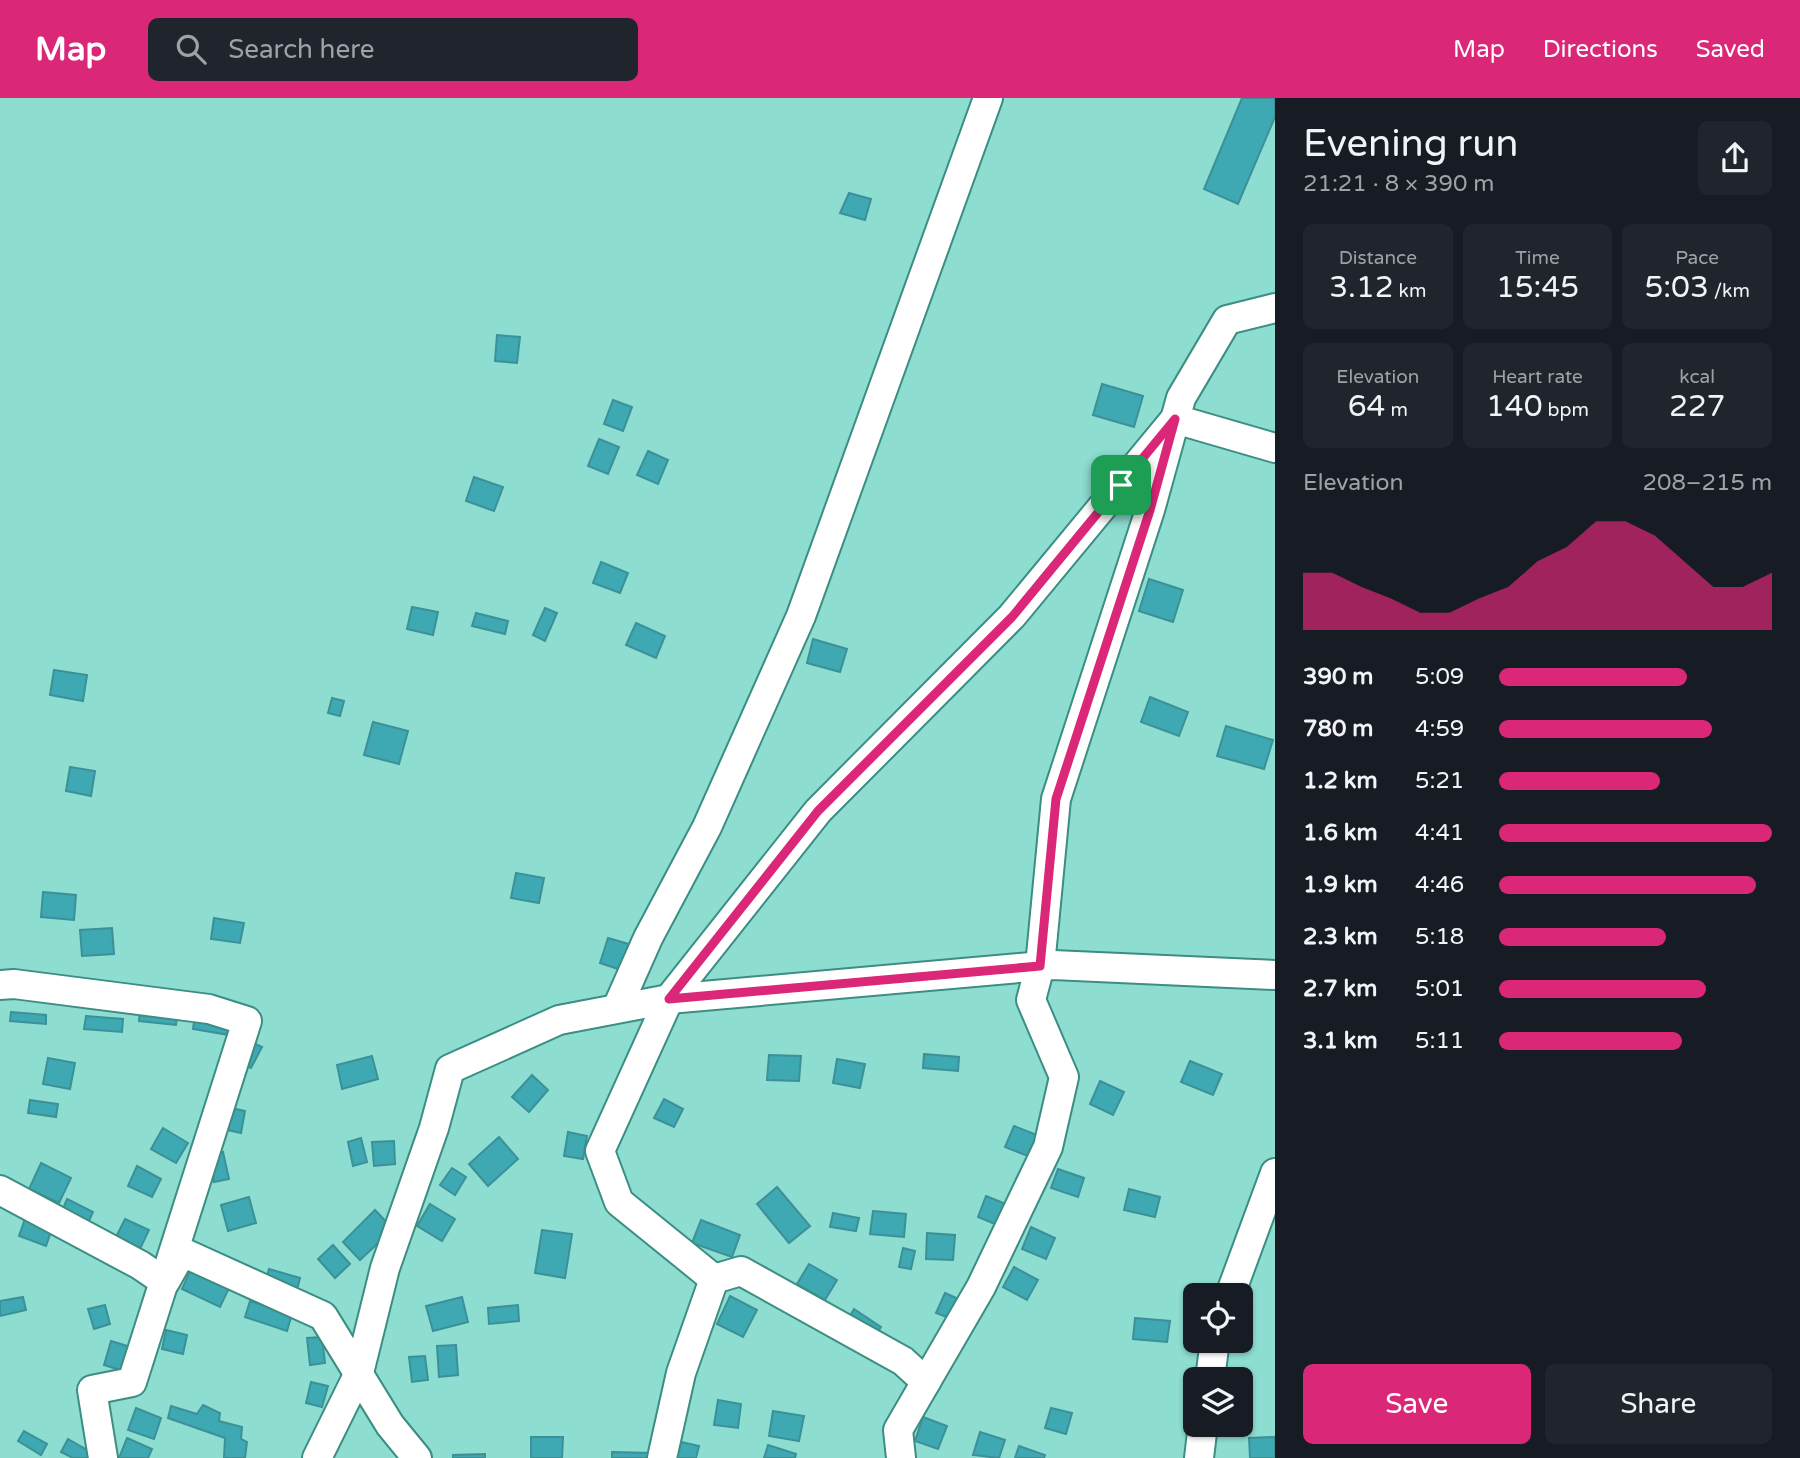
<!DOCTYPE html>
<meta charset="utf-8">
<style>
:root{--surface:#171b24;--page:#20242c;--text:#f1f3f6;--muted:#9ea1a6;--accent:#db2777}
body{margin:0;font-family:"Varela Round",sans-serif;background:var(--page);color:var(--text);height:100vh;display:flex;flex-direction:column;font-size:26px;white-space:nowrap}
*{box-sizing:border-box;margin:0}
p{font-size:23px;color:var(--muted)}
.icon{flex:none;width:38px;height:38px;fill:none;stroke:currentColor;stroke-width:2;stroke-linecap:round;stroke-linejoin:round}
.map{position:relative;flex:1;overflow:hidden}
.panel{display:flex;flex-direction:column;background:var(--surface);width:525px}
.panel>*{flex:none}
.tools{position:absolute;left:1183px;top:1185px;display:grid;gap:14px}
.tools a{display:grid;place-items:center;width:70px;height:70px;border-radius:10px;background:var(--surface);box-shadow:0 2px 5px #0004;font-size:35px}
.pin{position:absolute;display:grid;place-items:center;width:60px;height:60px;color:#fff;margin:-30px;border-radius:14px;box-shadow:0 4px 10px #0006}
.round{display:grid;place-items:center;flex:none;width:74px;height:74px;border-radius:10px;background:var(--page)}
.overview{display:flex;align-items:center;justify-content:space-between;height:119px;padding:0 28px}
h1{font-size:38px;font-weight:600;line-height:52px}
.stats{display:grid;grid-template-columns:repeat(3,1fr);gap:10px;height:119px;padding:7px 28px}
.stats div{display:grid;align-content:center;border-radius:10px;background:var(--page);text-align:center}
.stats b{font-size:30px;font-weight:600}
.stats small{font-size:19px;font-weight:400}
.stats p{font-size:19px}
.chart{height:196px;padding:14px 28px}
.chart p{display:flex;justify-content:space-between}
.chart svg{width:100%;height:126px;margin-top:7px;fill:var(--accent);opacity:.7}
.action{display:flex;gap:14px;margin-top:auto;padding:14px 28px}
.action a{flex:1;height:80px;border-radius:10px;background:var(--accent);color:#fff;font-size:28px;font-weight:600;line-height:80px;text-align:center}
.action a+a{background:var(--page);color:var(--text)}
ul{padding:0 28px;list-style:none;font-size:23px}
li{display:grid;grid-template-columns:112px 84px 1fr;align-items:center;height:52px}
li i{height:18px;border-radius:9px;background:var(--accent)}
header{display:flex;align-items:center;gap:42px;box-sizing:border-box;height:98px;padding:0 35px;background:var(--accent);color:#fff}
header strong{font-size:33px}
nav{display:flex;gap:38px;margin-inline-start:auto;font-size:24px}
.search{width:490px;height:63px;background:var(--page);display:flex;align-items:center;gap:18px;box-sizing:border-box;padding:0 24px;border-radius:10px;color:var(--muted);font-size:26px}
main{display:flex;flex:1;min-height:0}
.map>svg:first-child{display:block}
.building{fill:#3ea9b2;stroke:#3c9098;stroke-width:2}
.lines{fill:none;stroke-linecap:round;stroke-linejoin:round}
.minor-casing{stroke:#3c8d82;stroke-width:32}
.minor{stroke:#fff;stroke-width:28}
.route-casing{stroke:#fff;stroke-width:14}
.route{stroke:#db2777;stroke-width:9}
</style>
<header>
<strong>Map</strong>
<div class="search"><svg class="icon" aria-label="search" viewBox="0 0 24 24"><circle cx="10" cy="10" r="6"/><path d="M15 15l6 6"/></svg>Search here</div>
<nav><a>Map</a><a>Directions</a><a>Saved</a></nav>
</header>
<main>
<div class="map">
<svg width="1275" height="1360" viewBox="0 0 1275 1360">
<rect width="100%" height="100%" fill="#8dddd1"/>
<!-- building -->
<g class="building">
<polygon points="1242,0 1275,0 1275,19 1238,106 1204,91"/>
<polygon points="849,95 871,101 865,122 840,115"/>
<polygon points="497,237 520,239 517,265 495,263"/>
<polygon points="1102,286 1143,298 1134,329 1093,317"/>
<polygon points="613,302 632,309 623,333 604,326"/>
<polygon points="599,341 619,349 608,376 588,368"/>
<polygon points="648,353 668,362 658,386 637,377"/>
<polygon points="474,379 503,389 494,413 466,403"/>
<polygon points="601,464 628,475 620,495 593,485"/>
<polygon points="1149,481 1183,492 1173,524 1139,513"/>
<polygon points="412,509 438,514 433,537 407,531"/>
<polygon points="545,510 557,515 545,543 533,537"/>
<polygon points="476,515 508,523 505,536 472,528"/>
<polygon points="636,525 665,538 656,560 626,547"/>
<polygon points="813,541 847,551 840,574 807,565"/>
<polygon points="54,572 87,577 83,603 50,597"/>
<polygon points="1150,599 1188,614 1179,638 1141,624"/>
<polygon points="332,600 344,603 340,618 328,615"/>
<polygon points="373,624 408,633 399,666 364,657"/>
<polygon points="1226,628 1273,642 1264,671 1217,658"/>
<polygon points="70,669 95,673 91,698 66,693"/>
<polygon points="516,775 544,780 539,805 511,800"/>
<polygon points="43,794 76,797 74,822 41,819"/>
<polygon points="214,820 244,825 240,845 211,841"/>
<polygon points="112,830 114,856 82,858 80,832"/>
<polygon points="608,840 632,847 624,873 600,865"/>
<polygon points="140,909 178,913 176,927 139,923"/>
<polygon points="11,914 46,917 46,926 10,923"/>
<polygon points="195,917 232,924 229,937 193,931"/>
<polygon points="86,918 123,921 122,934 84,931"/>
<polygon points="249,943 262,949 251,970 239,964"/>
<polygon points="924,956 959,959 958,973 923,970"/>
<polygon points="769,957 801,958 799,983 767,982"/>
<polygon points="372,958 378,981 342,991 337,967"/>
<polygon points="48,960 75,965 70,991 43,986"/>
<polygon points="837,961 865,966 860,990 833,985"/>
<polygon points="1190,963 1222,976 1213,997 1181,984"/>
<polygon points="532,977 548,992 529,1014 512,999"/>
<polygon points="1100,983 1124,994 1113,1017 1090,1006"/>
<polygon points="664,1001 683,1011 674,1029 654,1020"/>
<polygon points="30,1002 58,1006 56,1019 28,1015"/>
<polygon points="223,1008 245,1013 241,1035 218,1030"/>
<polygon points="1014,1028 1037,1037 1028,1058 1005,1049"/>
<polygon points="163,1030 188,1045 176,1065 151,1051"/>
<polygon points="568,1034 587,1038 583,1061 564,1058"/>
<polygon points="499,1039 518,1061 488,1088 469,1066"/>
<polygon points="361,1040 367,1064 353,1068 348,1044"/>
<polygon points="394,1043 395,1066 374,1068 372,1044"/>
<polygon points="223,1054 229,1081 214,1084 208,1058"/>
<polygon points="41,1065 71,1080 59,1105 29,1091"/>
<polygon points="137,1068 161,1081 152,1099 128,1088"/>
<polygon points="452,1070 466,1079 455,1097 440,1087"/>
<polygon points="1058,1071 1084,1080 1078,1099 1051,1090"/>
<polygon points="777,1089 810,1128 789,1145 757,1106"/>
<polygon points="1129,1091 1160,1099 1155,1119 1124,1112"/>
<polygon points="986,1098 1006,1106 997,1127 978,1119"/>
<polygon points="249,1099 256,1125 228,1133 221,1107"/>
<polygon points="67,1101 93,1114 88,1125 62,1113"/>
<polygon points="430,1106 455,1121 442,1143 417,1128"/>
<polygon points="375,1112 393,1131 360,1162 343,1144"/>
<polygon points="873,1113 906,1116 904,1139 870,1136"/>
<polygon points="833,1115 859,1120 856,1133 830,1129"/>
<polygon points="26,1118 53,1128 46,1148 19,1138"/>
<polygon points="125,1121 149,1132 139,1153 115,1141"/>
<polygon points="701,1122 740,1137 732,1159 692,1145"/>
<polygon points="1031,1129 1055,1140 1046,1161 1022,1151"/>
<polygon points="542,1132 572,1136 565,1180 535,1175"/>
<polygon points="927,1135 955,1137 953,1162 926,1161"/>
<polygon points="333,1147 350,1166 335,1180 318,1161"/>
<polygon points="903,1150 915,1153 911,1171 899,1169"/>
<polygon points="809,1166 837,1182 825,1202 797,1186"/>
<polygon points="1014,1169 1038,1182 1027,1202 1003,1189"/>
<polygon points="269,1171 300,1180 296,1196 264,1187"/>
<polygon points="190,1173 229,1190 220,1209 182,1191"/>
<polygon points="945,1195 963,1203 954,1222 936,1215"/>
<polygon points="730,1198 757,1212 743,1239 717,1226"/>
<polygon points="23,1199 26,1212 0,1218 0,1203"/>
<polygon points="462,1199 468,1224 433,1233 426,1208"/>
<polygon points="250,1203 292,1216 287,1233 245,1219"/>
<polygon points="105,1207 110,1226 94,1231 88,1211"/>
<polygon points="518,1207 519,1223 489,1226 488,1210"/>
<polygon points="854,1211 881,1229 873,1241 847,1223"/>
<polygon points="1135,1220 1170,1223 1167,1244 1133,1241"/>
<polygon points="166,1232 187,1237 183,1256 162,1251"/>
<polygon points="322,1239 325,1265 310,1267 307,1240"/>
<polygon points="111,1243 137,1251 130,1275 104,1267"/>
<polygon points="456,1247 458,1277 439,1279 437,1248"/>
<polygon points="425,1258 428,1282 412,1284 409,1259"/>
<polygon points="311,1284 328,1288 322,1309 306,1305"/>
<polygon points="718,1302 741,1306 738,1330 714,1327"/>
<polygon points="203,1307 220,1315 219,1323 242,1329 241,1341 247,1344 245,1360 224,1360 225,1340 168,1320 171,1308 197,1316"/>
<polygon points="136,1310 161,1320 154,1341 128,1332"/>
<polygon points="1051,1310 1072,1315 1066,1336 1045,1330"/>
<polygon points="773,1313 804,1318 799,1343 769,1338"/>
<polygon points="923,1319 947,1328 938,1351 915,1343"/>
<polygon points="24,1333 47,1346 41,1357 18,1343"/>
<polygon points="980,1334 1005,1342 999,1360 973,1357"/>
<polygon points="531,1339 563,1339 562,1360 531,1360"/>
<polygon points="1275,1339 1275,1360 1250,1360 1249,1340"/>
<polygon points="127,1340 152,1351 148,1360 119,1360"/>
<polygon points="68,1341 96,1357 95,1360 73,1360 61,1354"/>
<polygon points="677,1343 699,1348 696,1360 673,1360"/>
<polygon points="768,1347 796,1356 795,1360 764,1360"/>
<polygon points="1019,1348 1045,1357 1044,1360 1015,1360"/>
<polygon points="612,1354 652,1355 652,1360 612,1360"/>
<polygon points="485,1356 485,1360 453,1360 453,1357"/>
</g>
<g class="lines">
<!-- minor casing -->
<g class="minor-casing">
<g id="minor">
<polyline points="0,887 14,886 209,911 247,923 132,1284 92,1292 103,1360"/>
<polyline points="617,910 648,840 707,729 801,518 988,0"/>
<polyline points="0,1092 140,1167 165,1184 182,1154 323,1218 390,1327 417,1360"/>
<polyline points="714,1181 741,1173 903,1263 926,1284"/>
<polyline points="1230,1197 1275,1075"/>
<polyline points="1210,1281 1215,1242"/>
<polyline points="317,1360 359,1275 385,1170 434,1030 450,971 559,922 669,901 1053,867 1275,877"/>
<polyline points="662,1360 681,1275 714,1181 619,1104 600,1053 669,901 818,713 1012,518 1175,321 1275,350"/>
<polyline points="901,1360 898,1332 981,1189 1048,1049 1064,979 1031,902 1040,868 1056,701 1150,412 1181,300 1227,222 1275,210"/>
<polyline points="1199,1360 1203,1326"/>
</g>
</g>
<!-- minor -->
<use href="#minor" class="minor"/>
</g>
<g class="lines">
<!-- route casing -->
<g class="route-casing">
<polygon id="route" points="1175,321 1150,412 1056,701 1040,868 669,901 818,713 1012,519"/>
</g>
<!-- route -->
<use href="#route" class="route"/>
</g>
</svg>
<div class="tools">
<a><svg class="icon" aria-label="locate" viewBox="0 0 24 24"><circle cx="12" cy="12" r="6"/><path d="M12 2v4M12 18v4M2 12h4M18 12h4"/></svg></a>
<a><svg class="icon" aria-label="layers" viewBox="0 0 24 24"><path d="M12 4l9 5-9 5-9-5zM3 14l9 5 9-5"/></svg></a>
</div>
<div class="pin" style="left:1121px;top:387px;background:#1e9e55"><svg class="icon" aria-label="arrive" viewBox="0 0 24 24"><path d="M6 21V4h12l-3 4 3 4H6"/></svg></div>
</div>
<section class="panel">
<div class="overview"><div><h1>Evening run</h1><p>21:21 · 8 × 390 m</p></div><a class="round"><svg class="icon" aria-label="share" viewBox="0 0 24 24"><path d="M12 15V3M7 8l5-5 5 5M5 13v7h14v-7"/></svg></a></div>
<div class="stats">
<div><p>Distance</p><b>3.12<small> km</small></b></div>
<div><p>Time</p><b>15:45</b></div>
<div><p>Pace</p><b>5:03<small> /km</small></b></div>
</div>
<div class="stats">
<div><p>Elevation</p><b>64<small> m</small></b></div>
<div><p>Heart rate</p><b>140<small> bpm</small></b></div>
<div><p>kcal</p><b>227</b></div>
</div>
<div class="chart"><p><span>Elevation</span>208–215 m</p>
<svg viewBox="0 0 160 44" preserveAspectRatio="none"><path d="M0 44V24L10 24L20 29L30 33L40 38L50 38L60 33L70 29L80 20L90 15L100 6L110 6L120 11L130 20L140 29L150 29L160 24V44z"/></svg>
</div>
<ul>
<li><b>390 m</b>5:09<i style="width:69%"></i></li>
<li><b>780 m</b>4:59<i style="width:78%"></i></li>
<li><b>1.2 km</b>5:21<i style="width:59%"></i></li>
<li><b>1.6 km</b>4:41<i style="width:100%"></i></li>
<li><b>1.9 km</b>4:46<i style="width:94%"></i></li>
<li><b>2.3 km</b>5:18<i style="width:61%"></i></li>
<li><b>2.7 km</b>5:01<i style="width:76%"></i></li>
<li><b>3.1 km</b>5:11<i style="width:67%"></i></li>
</ul>
<div class="action"><a>Save</a><a>Share</a></div>
</section>
</main>
